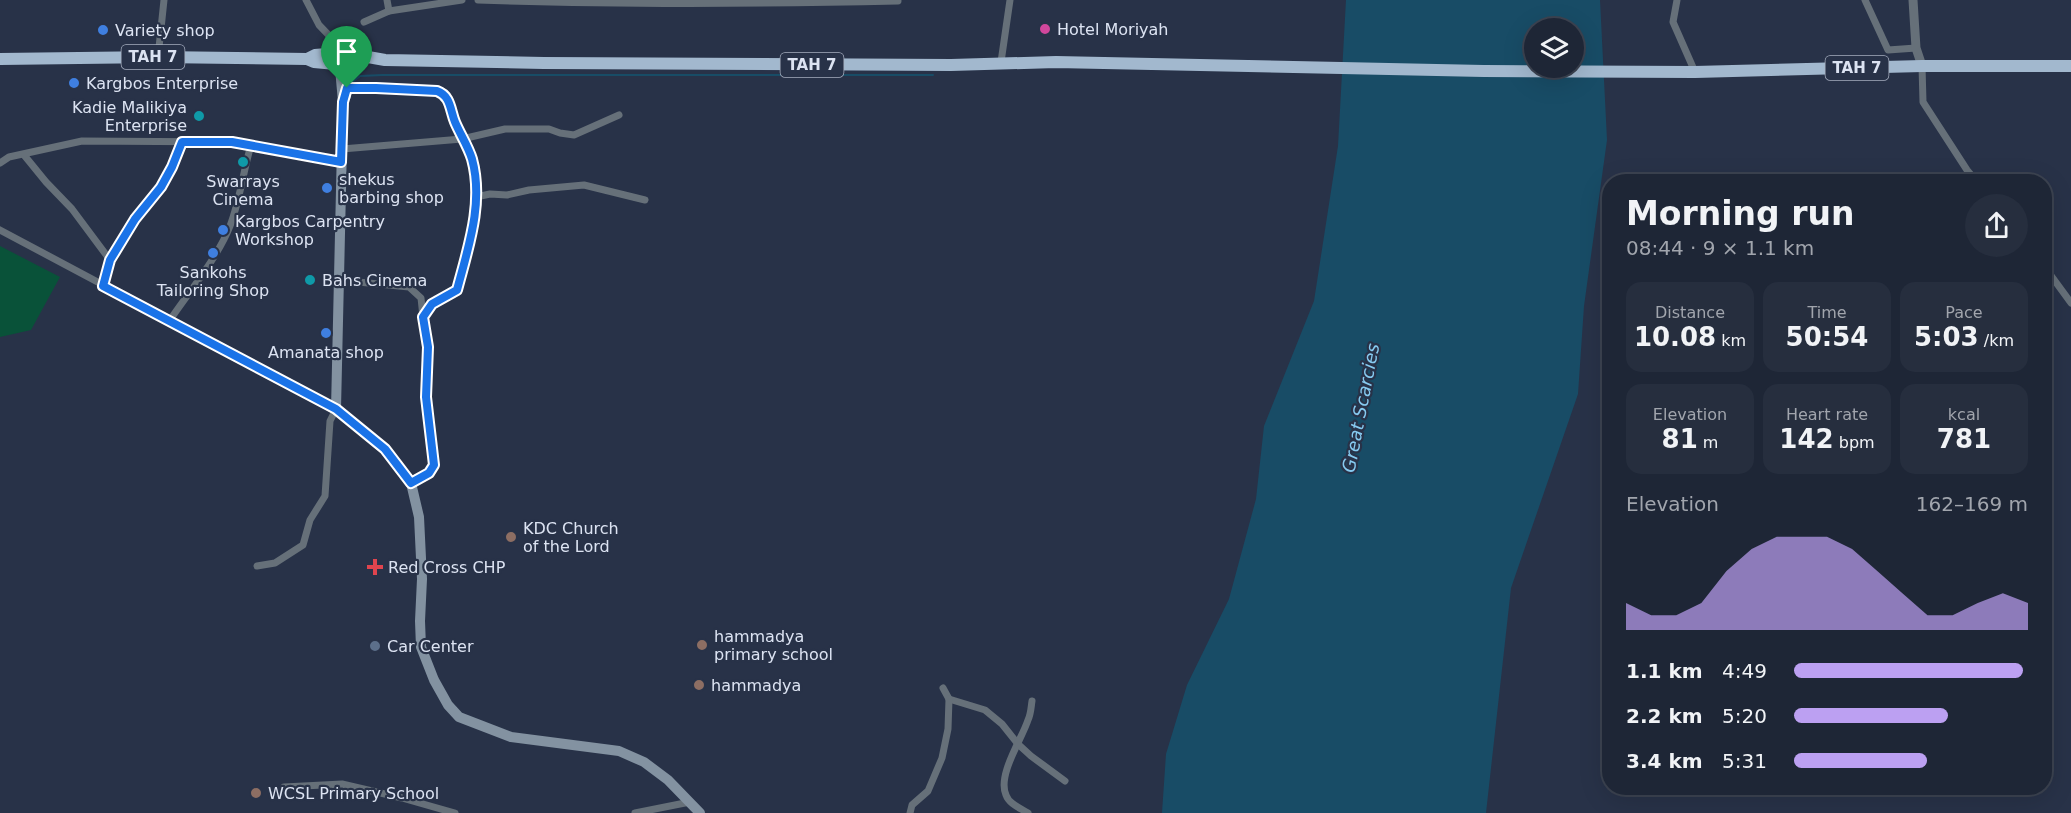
<!DOCTYPE html>
<meta charset="utf-8">
<style>
:root{--surface:#1e2636;--page:#262e3e;--text:#f1f3f6;--muted:#a1a5ad;--line:#3c4351;--accent:#bca0f2}
body{margin:0;font-family:"DejaVu Sans",sans-serif;background:var(--page);color:var(--text);height:100vh;display:flex;flex-direction:column;font-size:22px;white-space:nowrap}
*{box-sizing:border-box;margin:0}
p{font-size:20px;color:var(--muted)}
.icon{flex:none;width:33px;height:33px;fill:none;stroke:currentColor;stroke-width:2;stroke-linecap:round;stroke-linejoin:round}
.map{position:relative;flex:1;overflow:hidden}
.panel{position:absolute;left:1602px;top:174px;width:450px;height:621px;display:flex;flex-direction:column;background:var(--surface);border-radius:24px;box-shadow:0 6px 24px #0002,0 0 0 2px var(--line)}
.panel>*{flex:none}
.buttons{position:absolute;left:1524px;top:18px;display:grid;gap:12px}
.buttons a{display:grid;place-items:center;width:60px;height:60px;border-radius:50%;background:var(--surface);box-shadow:0 6px 24px #0002,0 0 0 2px var(--line);font-size:30px}
.pin{position:absolute;display:grid;place-items:center;width:51px;height:51px;color:#fff;margin:-62px -26px;border-radius:50% 50% 50% 0;rotate:-45deg;box-shadow:0 0 6px #0007}
.pin .icon{rotate:45deg}
.round{display:grid;place-items:center;flex:none;width:63px;height:63px;border-radius:32px;background:var(--page)}
.summary{display:flex;align-items:center;justify-content:space-between;height:102px;padding:0 24px}
h1{font-size:33px;font-weight:600;line-height:45px}
.metrics{display:grid;grid-template-columns:repeat(3,1fr);gap:9px;height:102px;padding:6px 24px}
.metrics div{display:grid;align-content:center;border-radius:15px;background:var(--page);text-align:center}
.metrics b{font-size:26px;font-weight:600}
.metrics small{font-size:16px;font-weight:400}
.metrics p{font-size:16px}
.chart{height:168px;padding:12px 24px}
.chart p{display:flex;justify-content:space-between}
.chart svg{width:100%;height:108px;margin-top:6px;fill:var(--accent);opacity:.7}
ul{padding:0 24px;list-style:none;font-size:20px}
li{display:grid;grid-template-columns:96px 72px 1fr;align-items:center;height:45px}
li i{height:15px;border-radius:8px;background:var(--accent)}
.map>svg:first-child{display:block}
.green{fill:#095239}
.water{fill:#184c66;fill-rule:evenodd}
.lines{fill:none;stroke-linecap:round;stroke-linejoin:round}
.stream{stroke:#184c66;stroke-width:2}
.minor{stroke:#667079;stroke-width:7}
.tertiary{stroke:#667079;stroke-width:9}
.secondary{stroke:#8392a1;stroke-width:10}
.trunk{stroke:#a2b8ce;stroke-width:12}
.route-casing{stroke:#fff;stroke-width:12}
.route{stroke:#1a73e8;stroke-width:8}
.hotel-dot{fill:#d1479c;stroke:#283248;stroke-width:2}
.shop-dot{fill:#3f7fe0;stroke:#283248;stroke-width:2}
.culture-dot{fill:#0f9aa8;stroke:#283248;stroke-width:2}
.education-dot{fill:#8d6e63;stroke:#283248;stroke-width:2}
.health-dot{fill:#e0444e;stroke:#283248;stroke-width:2}
.service-dot{fill:#5c6f8a;stroke:#283248;stroke-width:2}
.labels{text-anchor:middle;stroke-width:4.5;stroke-linejoin:round;paint-order:stroke}
.shield{fill:#283248;stroke:#a6aebf;stroke-width:1.5}
.shield-label{font-size:15px;font-weight:bold;fill:#dce3f2}
.poi-label{font-size:16px;fill:#dce3f2;stroke:#283248;text-anchor:start}
.water-label{font-size:18px;font-style:italic;fill:#86caf0;stroke:#283248}
</style>
<div class="map">
<svg width="2071" height="813" viewBox="0 0 2071 813">
<rect width="100%" height="100%" fill="#283248"/>
<!-- green -->
<polygon class="green" points="0,246 60,277 31,330 0,337"/>
<!-- water -->
<path class="water" d="M 1346,0 L 1600,0 L 1607,140 L 1584,306 L 1578,394 L 1511,588 L 1486,813 L 1162,813 L 1166,754 L 1187,685 L 1229,599 L 1256,499 L 1264,426 L 1314,301 L 1338,146 ZM 1534,28 L 1574,28 L 1574,68 L 1534,68 Z"/>
<g class="lines">
<!-- stream -->
<polyline class="stream" points="351,83 360,76 382,75 933,75"/>
<!-- minor -->
<g class="minor">
<polyline points="306,0 319,25 344,51"/>
<polyline points="387,0 389,11"/>
<path d="M 478,0 C 618,5 758,4 898,1"/>
<polyline points="1677,0 1673,22 1695,72"/>
<polyline points="1865,0 1888,50 1916,48"/>
<polyline points="364,22 389,11 462,0"/>
<polyline points="158,57 164,0"/>
<polyline points="1001,62 1010,0"/>
<polyline points="1922,66 1923,102 1967,170 1977,182"/>
<path d="M 347,88 L 376,88 L 437,91 C 451,96 450,110 455,121 C 460,134 468,146 472,159 C 484,203 468,247 457,290 L 432,304 L 423,317 L 428,347 L 425,397 L 434,465 L 429,473 L 411,483"/>
<polyline points="342,149 462,139 505,129 549,129 560,133 574,135 619,115"/>
<polyline points="24,155 46,182 72,209 110,260"/>
<polyline points="0,163 9,157 82,141 232,142 341,162"/>
<polyline points="476,197 490,194 507,195 529,190 584,185 645,200"/>
<polyline points="0,230 336,409 330,421 325,496 310,520 303,545 275,563 257,566"/>
<polyline points="2044,266 2071,303"/>
<polyline points="338,280 409,287 421,298 423,317"/>
<polyline points="103,286 110,260 135,219 161,187 172,167 182,142"/>
<path d="M 170,320 C 189,292 218,257 230,226 C 240,200 243,172 251,145"/>
<polyline points="943,688 949,699 985,710 1002,724 1018,744 1031,756 1065,781"/>
<polyline points="284,787 342,784 402,798 455,813"/>
<polyline points="635,813 690,802"/>
<polyline points="910,813 912,805 928,791 942,758 948,729 949,699"/>
<path d="M 1028,813 C 1020,808 1009,804 1006,795 C 997,775 1022,739 1028,720 C 1031,714 1031,707 1032,701"/>
</g>
<!-- tertiary -->
<polyline class="tertiary" points="1913,0 1916,48 1922,66"/>
<!-- secondary -->
<g class="secondary">
<polyline points="340,68 343,102 336,409 385,449 411,483 419,517 422,579 420,621 421,647 434,680 448,705 459,717 511,737 619,751 644,762 668,780 700,813"/>
<polyline points="346,96 348,68"/>
</g>
<!-- trunk -->
<g class="trunk">
<circle cx="344" cy="60" r="9"/>
<polyline points="351,54 385,60 544,63 951,65 1056,62 1484,71 1695,72 1922,66 2071,66"/>
<polyline points="0,59 158,57 307,59 314,62 336,64"/>
<polyline points="307,59 315,55 338,53"/>
</g>
</g>
<g class="lines">
<!-- route casing -->
<g class="route-casing">
<path id="route" d="M 347,88 L 376,88 L 437,91 C 451,96 450,110 455,122 C 460,134 468,146 472,159 C 484,203 468,248 457,290 L 432,304 L 423,317 L 428,347 L 426,397 L 434,465 L 429,473 L 411,483 L 385,449 L 336,409 L 103,286 L 110,260 L 135,219 L 161,187 L 172,167 L 182,142 L 232,142 L 341,162 L 343,102 Z"/>
</g>
<!-- route -->
<use href="#route" class="route"/>
</g>
<!-- markers -->
<circle class="hotel-dot" cx="1045" cy="29" r="6"/>
<g class="shop-dot">
<circle cx="103" cy="30" r="6"/>
<circle cx="74" cy="83" r="6"/>
<circle cx="327" cy="188" r="6"/>
<circle cx="223" cy="230" r="6"/>
<circle cx="213" cy="253" r="6"/>
<circle cx="326" cy="333" r="6"/>
</g>
<g class="culture-dot">
<circle cx="199" cy="116" r="6"/>
<circle cx="243" cy="162" r="6"/>
<circle cx="310" cy="280" r="6"/>
</g>
<g class="education-dot">
<circle cx="511" cy="537" r="6"/>
<circle cx="702" cy="645" r="6"/>
<circle cx="699" cy="685" r="6"/>
<circle cx="256" cy="793" r="6"/>
</g>
<path class="health-dot" d="M372 558h6v6h6v6h-6v6h-6v-6h-6v-6h6z"/>
<circle class="service-dot" cx="375" cy="646" r="6"/>
<g class="labels">
<!-- shield labels -->
<g class="shield">
<rect x="121.5" y="45" width="63" height="24" rx="4.5"/>
<rect x="780.5" y="53" width="63" height="24" rx="4.5"/>
<rect x="1825.5" y="56" width="63" height="24" rx="4.5"/>
</g>
<g class="shield-label">
<text x="153" y="62">TAH 7</text>
<text x="812" y="70">TAH 7</text>
<text x="1857" y="73">TAH 7</text>
</g>
<!-- poi labels -->
<g class="poi-label">
<text x="1057" y="35">Hotel Moriyah</text>
<text x="115" y="36">Variety shop</text>
<text x="86" y="89">Kargbos Enterprise</text>
<text x="187" y="113" text-anchor="end">Kadie Malikiya<tspan x="187" dy="18">Enterprise</tspan></text>
<text x="339" y="185">shekus<tspan x="339" dy="18">barbing shop</tspan></text>
<text x="243" y="187" text-anchor="middle">Swarrays<tspan x="243" dy="18">Cinema</tspan></text>
<text x="235" y="227">Kargbos Carpentry<tspan x="235" dy="18">Workshop</tspan></text>
<text x="213" y="278" text-anchor="middle">Sankohs<tspan x="213" dy="18">Tailoring Shop</tspan></text>
<text x="322" y="286">Bahs Cinema</text>
<text x="326" y="358" text-anchor="middle">Amanata shop</text>
<text x="523" y="534">KDC Church<tspan x="523" dy="18">of the Lord</tspan></text>
<text x="388" y="573">Red Cross CHP</text>
<text x="714" y="642">hammadya<tspan x="714" dy="18">primary school</tspan></text>
<text x="387" y="652">Car Center</text>
<text x="711" y="691">hammadya</text>
<text x="268" y="799">WCSL Primary School</text>
</g>
<!-- water labels -->
<g class="water-label">
<text transform="translate(1361 408) rotate(-79)" y="6">Great Scarcies</text>
</g>
</g>
</svg>
<div class="buttons">
<a><svg class="icon" aria-label="layers" viewBox="0 0 24 24"><path d="M12 4l9 5-9 5-9-5zM3 14l9 5 9-5"/></svg></a>
</div>
<div class="pin" style="left:347px;top:88px;background:#1e9e55"><svg class="icon" aria-label="arrive" viewBox="0 0 24 24"><path d="M6 21V4h12l-3 4 3 4H6"/></svg></div>
<section class="panel">
<div class="summary"><div><h1>Morning run</h1><p>08:44 · 9 × 1.1 km</p></div><a class="round"><svg class="icon" aria-label="share" viewBox="0 0 24 24"><path d="M12 15V3M7 8l5-5 5 5M5 13v7h14v-7"/></svg></a></div>
<div class="metrics">
<div><p>Distance</p><b>10.08<small> km</small></b></div>
<div><p>Time</p><b>50:54</b></div>
<div><p>Pace</p><b>5:03<small> /km</small></b></div>
</div>
<div class="metrics">
<div><p>Elevation</p><b>81<small> m</small></b></div>
<div><p>Heart rate</p><b>142<small> bpm</small></b></div>
<div><p>kcal</p><b>781</b></div>
</div>
<div class="chart"><p><span>Elevation</span>162–169 m</p>
<svg viewBox="0 0 160 44" preserveAspectRatio="none"><path d="M0 44V33L10 38L20 38L30 33L40 20L50 11L60 6L70 6L80 6L90 11L100 20L110 29L120 38L130 38L140 33L150 29L160 33V44z"/></svg>
</div>
<ul>
<li><b>1.1 km</b>4:49<i style="width:98%"></i></li>
<li><b>2.2 km</b>5:20<i style="width:66%"></i></li>
<li><b>3.4 km</b>5:31<i style="width:57%"></i></li>
</ul>
</section>
</div>
